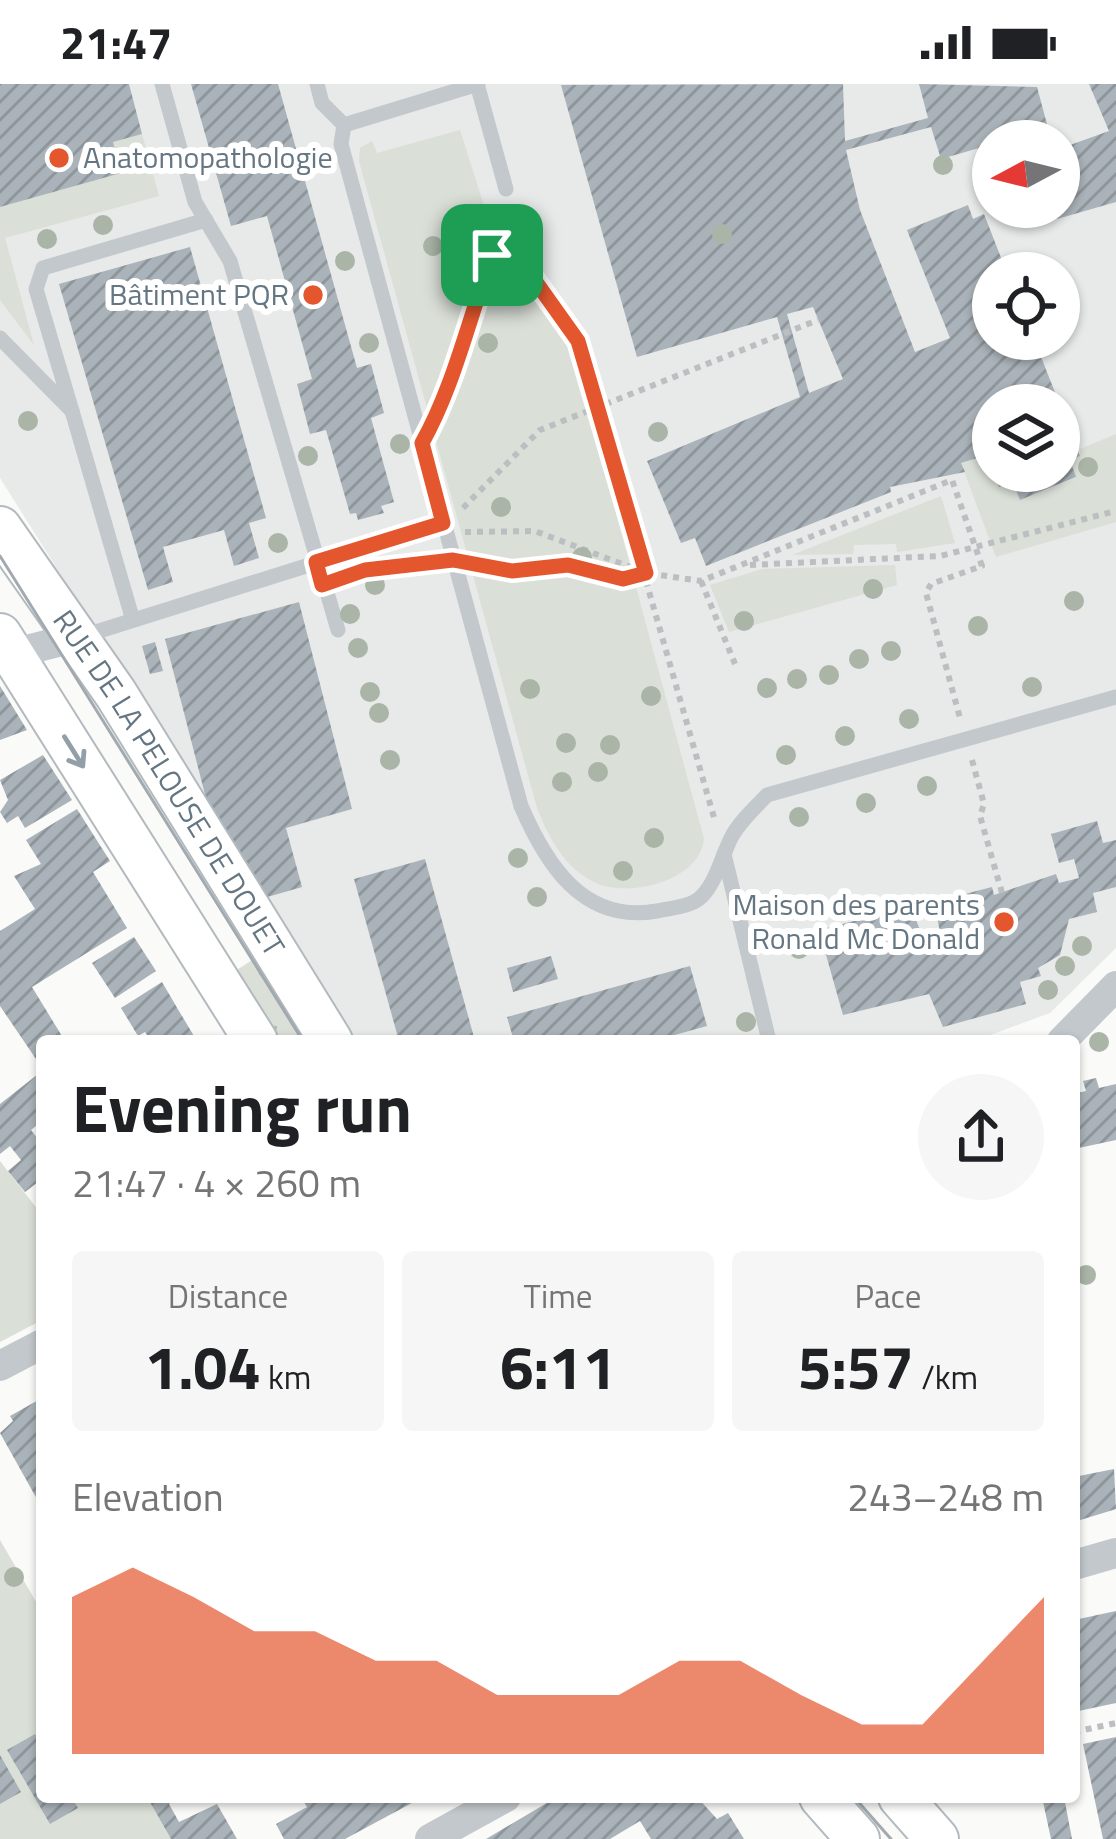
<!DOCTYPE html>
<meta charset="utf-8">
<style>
:root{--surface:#fff;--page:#f6f6f6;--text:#202124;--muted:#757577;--accent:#e4572e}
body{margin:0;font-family:"Titillium Web",sans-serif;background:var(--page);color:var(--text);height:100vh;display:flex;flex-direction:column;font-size:45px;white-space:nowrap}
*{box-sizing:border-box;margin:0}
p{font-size:39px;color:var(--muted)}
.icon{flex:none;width:66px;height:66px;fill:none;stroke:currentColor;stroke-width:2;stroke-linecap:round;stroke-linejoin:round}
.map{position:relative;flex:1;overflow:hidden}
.side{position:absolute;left:36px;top:951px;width:1044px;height:768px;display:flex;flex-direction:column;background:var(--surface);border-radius:12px;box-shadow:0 3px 9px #0004}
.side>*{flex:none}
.needle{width:78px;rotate:263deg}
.controls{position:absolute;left:972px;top:36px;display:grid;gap:24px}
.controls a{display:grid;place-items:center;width:108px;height:108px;border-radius:50%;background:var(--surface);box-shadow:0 3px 9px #0004;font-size:60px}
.pin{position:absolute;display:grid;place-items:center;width:102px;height:102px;color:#fff;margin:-51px;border-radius:24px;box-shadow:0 6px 18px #0006}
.round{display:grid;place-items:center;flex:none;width:126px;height:126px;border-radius:63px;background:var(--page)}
.overview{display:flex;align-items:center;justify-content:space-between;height:204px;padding:0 36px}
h1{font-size:66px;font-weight:700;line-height:90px}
.figures{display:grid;grid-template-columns:repeat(3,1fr);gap:18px;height:204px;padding:12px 36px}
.figures div{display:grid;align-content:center;border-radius:12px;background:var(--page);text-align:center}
.figures b{font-size:60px;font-weight:700}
.figures small{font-size:33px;font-weight:400}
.figures p{font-size:33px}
.chart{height:336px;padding:24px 36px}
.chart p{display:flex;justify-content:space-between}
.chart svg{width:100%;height:216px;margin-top:12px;fill:var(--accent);opacity:.7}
.status{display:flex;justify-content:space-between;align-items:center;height:84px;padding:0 60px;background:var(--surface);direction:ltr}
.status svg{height:33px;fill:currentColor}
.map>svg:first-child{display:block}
.built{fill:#e8e9e9;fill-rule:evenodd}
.grass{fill:url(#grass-tufts)}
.garden{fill:#dadfd7}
.building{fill:url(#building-hatch);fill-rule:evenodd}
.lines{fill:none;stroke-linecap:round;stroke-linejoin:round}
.secondary-casing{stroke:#b3babf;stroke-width:46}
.path{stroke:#bbbfc2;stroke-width:6;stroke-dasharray:6 6;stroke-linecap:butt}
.lane{stroke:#c3c8cc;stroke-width:15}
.street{stroke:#c3c8cc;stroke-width:30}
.secondary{stroke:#fff;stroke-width:42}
.tram{stroke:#a2aab0;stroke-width:3}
.tree{fill:#aab4a7}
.oneway{stroke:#939fa8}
.route-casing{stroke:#fff;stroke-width:24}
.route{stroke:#e4572e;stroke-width:15}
.poi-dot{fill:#e4572e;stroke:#fff;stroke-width:4.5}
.labels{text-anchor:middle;stroke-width:12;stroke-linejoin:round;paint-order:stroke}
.poi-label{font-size:30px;fill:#657683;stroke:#fff;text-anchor:end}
.street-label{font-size:30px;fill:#657683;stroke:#fff}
</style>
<div class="status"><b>21:47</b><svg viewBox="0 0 49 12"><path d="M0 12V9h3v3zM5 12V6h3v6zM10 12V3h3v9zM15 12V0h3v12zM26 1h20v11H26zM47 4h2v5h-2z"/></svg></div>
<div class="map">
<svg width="1116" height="1755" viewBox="0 0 1116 1755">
<defs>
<pattern id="grass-tufts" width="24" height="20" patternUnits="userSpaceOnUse" patternTransform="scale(3)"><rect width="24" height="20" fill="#dadfd7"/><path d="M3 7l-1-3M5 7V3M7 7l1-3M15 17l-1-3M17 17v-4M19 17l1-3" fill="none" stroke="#b4b9b4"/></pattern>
<pattern id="building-hatch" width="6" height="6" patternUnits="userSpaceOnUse" patternTransform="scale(3)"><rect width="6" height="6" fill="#aab3b9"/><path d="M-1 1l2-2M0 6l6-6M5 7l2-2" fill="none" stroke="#8e969c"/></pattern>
</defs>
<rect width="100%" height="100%" fill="#fafaf8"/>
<!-- built -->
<path class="built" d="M 0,0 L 1116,0 L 1116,864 L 1050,929 L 974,957 L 354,957 L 0,394 ZM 993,57 L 1059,57 L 1059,123 L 993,123 ZM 993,189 L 1059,189 L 1059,255 L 993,255 ZM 993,321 L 1059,321 L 1059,387 L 993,387 Z"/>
<!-- grass -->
<polygon class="grass" points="266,867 322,957 266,957 226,893"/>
<!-- garden -->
<g class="garden">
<path d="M 460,46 L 493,150 L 573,270 L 704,755 C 700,797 628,815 594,798 C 564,783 549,754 537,724 L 359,77 L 360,64 L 372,57 L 377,69 Z"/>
<polygon points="142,50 159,112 5,154 34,261 0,216 0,123 120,89 113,58"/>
<polygon points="1116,350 1116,438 996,473 961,379 987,371 999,402 1012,397 1020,416 1076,394 1070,376 1080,372 1080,365"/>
<polygon points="941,412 955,459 897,468 896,460 854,461 853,470 792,471"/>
<polygon points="895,481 897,501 729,548 710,501 762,485"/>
<polygon points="0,1077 42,1131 42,1236 0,1258"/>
<polygon points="0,1456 42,1528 42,1713 147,1713 171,1755 0,1755"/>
</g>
<!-- building -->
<g class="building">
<polygon points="0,0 129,0 142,50 113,58 121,89 0,123"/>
<polygon points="191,0 278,0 357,284 371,280 384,329 371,334 394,418 381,422 384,429 358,436 356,429 350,430 326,346 310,350 297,300 312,295 267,132 231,142"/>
<path d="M 843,0 L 845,57 L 928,34 L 919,0 L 1037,3 L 1048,44 L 941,75 L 931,43 L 846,66 L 860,126 L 915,268 L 950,254 L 907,146 L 968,121 L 973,135 L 984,130 L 1007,189 L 993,189 L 993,255 L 1034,255 L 1080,372 L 1070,376 L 1076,393 L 1020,416 L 1012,397 L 999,403 L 993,387 L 1059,387 L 1059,321 L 993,321 L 993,386 L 987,371 L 961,379 L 965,388 L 890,403 L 891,408 L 706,482 L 695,454 L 681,459 L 647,377 L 800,313 L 777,233 L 637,273 L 561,1 ZM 813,223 L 843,295 L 809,309 L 787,230 Z"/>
<polygon points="1089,0 1116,0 1116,118 1057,135 1059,65 1109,47"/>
<polygon points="190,163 266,434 249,439 259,474 234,482 224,446 163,463 173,498 148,506 59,200"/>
<polygon points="299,518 352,725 286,744 302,803 264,814 209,726 165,555"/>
<polygon points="155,558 163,587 150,590 142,562"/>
<polygon points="0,602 27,646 0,656"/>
<polygon points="43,671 72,716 25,744 18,732 7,739 0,728 8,716 0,696"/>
<polygon points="77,725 110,777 93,788 127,844 32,903 65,957 42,957 42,972 36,975 0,922 0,847 35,825 14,792 41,780 26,756"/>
<polygon points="1097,737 1103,759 1116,756 1116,803 1093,809 1097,828 1069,835 1060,871 1038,884 1041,892 1020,898 1026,920 943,943 929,910 843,931 819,846 911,822 922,852 940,848 934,818 992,803 994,811 1056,790 1059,799 1079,794 1074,775 1059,779 1051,750"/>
<polygon points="425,775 475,957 399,957 354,795"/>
<polygon points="134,853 156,887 115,914 92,879"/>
<polygon points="551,872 558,895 513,908 507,884"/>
<polygon points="690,882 707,942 653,957 514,957 507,933"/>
<polygon points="162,898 179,927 197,957 151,957 145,948 138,952 121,924"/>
<polygon points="42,987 42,1037 31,1046 42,1060 42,1102 38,1098 25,1108 8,1087 21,1076 10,1062 0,1070 0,1020"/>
<polygon points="1096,994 1099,1004 1116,1000 1116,1056 1074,1065 1074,1010 1086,1007 1083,997"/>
<polygon points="42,1314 42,1424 0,1349 13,1337 10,1332"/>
<polygon points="1114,1385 1116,1425 1074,1438 1074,1393"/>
<polygon points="1116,1527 1116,1619 1074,1628 1074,1536"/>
<polygon points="35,1650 42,1661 42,1713 71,1713 78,1724 50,1740 7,1666"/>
<polygon points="1116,1653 1116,1755 1103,1755 1083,1660"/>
<polygon points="0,1671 21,1708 0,1720"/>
<polygon points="147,1713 174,1713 169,1720 179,1738 217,1720 237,1755 171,1755"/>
<polygon points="308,1713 423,1713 345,1755 284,1755 276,1740 307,1723 302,1715"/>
<polygon points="557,1713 697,1713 717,1735 728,1729 744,1755 651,1755 640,1737 610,1755 486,1755"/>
<polygon points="1042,1713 1064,1713 1072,1755 1051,1755"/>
</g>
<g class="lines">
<!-- secondary casing -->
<g class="secondary-casing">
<g id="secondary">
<path id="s1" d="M 0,444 L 116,610 L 331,957"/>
<polyline points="0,551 256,957"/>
<polyline points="821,1713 858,1755"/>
<polyline points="900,1713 937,1755"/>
</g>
</g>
<!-- path -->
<g class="path">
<polyline points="496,123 501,149 577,257 715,737"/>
<polyline points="437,333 501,149"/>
<polyline points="463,424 540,346 818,236"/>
<polyline points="465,448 535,447 646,489 701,497 952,396 982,482 931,500 926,509 960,634"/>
<polyline points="475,479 512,487 568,481 623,495 644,490"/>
<polyline points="750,481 940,472 1116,427"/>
<polyline points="379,484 432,479"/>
<polyline points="701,497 735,580"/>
<polyline points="972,676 984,720 980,732 1002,809"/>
<polyline points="1074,1648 1116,1639"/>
</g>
<!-- lane -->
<g class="lane">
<polyline points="162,0 195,118 230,177 338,546"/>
<polyline points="317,0 322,19 344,41"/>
<polyline points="477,0 506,105"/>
<path d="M 344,41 L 341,60 L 521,722 C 546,780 583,840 657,827 C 670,824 691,823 701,813 C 716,799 722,772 731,754 C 739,738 755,724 767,711 L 1116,613"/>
<polyline points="344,41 478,0"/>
<polyline points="0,254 72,327 132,533"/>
<polyline points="72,327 36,205 43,184 206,136"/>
<polyline points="80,553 443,439"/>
<polyline points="724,770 769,957"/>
</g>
<!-- street -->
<g class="street">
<polyline points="0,573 77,553"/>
<polyline points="1062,957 1116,902"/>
<polyline points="0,1282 42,1260"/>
<polyline points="1074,1481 1116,1469"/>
<polyline points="430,1755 506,1713"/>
</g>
<!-- secondary -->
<use href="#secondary" class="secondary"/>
<!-- tram -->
<g class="tram">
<polyline points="0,472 303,957"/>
<polyline points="854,1713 891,1755"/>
</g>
</g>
<!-- trees -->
<g class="tree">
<circle cx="943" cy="81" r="10"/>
<circle cx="103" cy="141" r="10"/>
<circle cx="722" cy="150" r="10"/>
<circle cx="47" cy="155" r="10"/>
<circle cx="433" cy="162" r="10"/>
<circle cx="345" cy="177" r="10"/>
<circle cx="369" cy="259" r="10"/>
<circle cx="488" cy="259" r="10"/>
<circle cx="28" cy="337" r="10"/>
<circle cx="658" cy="348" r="10"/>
<circle cx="400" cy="360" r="10"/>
<circle cx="308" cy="372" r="10"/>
<circle cx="1088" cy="383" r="10"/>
<circle cx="501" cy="423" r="10"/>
<circle cx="278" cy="459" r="10"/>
<circle cx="582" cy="473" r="10"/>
<circle cx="375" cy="501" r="10"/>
<circle cx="873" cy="505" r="10"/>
<circle cx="1074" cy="517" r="10"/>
<circle cx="350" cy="530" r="10"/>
<circle cx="744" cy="537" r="10"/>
<circle cx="978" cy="542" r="10"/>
<circle cx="358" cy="564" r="10"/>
<circle cx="891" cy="567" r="10"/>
<circle cx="859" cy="575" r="10"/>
<circle cx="829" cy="591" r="10"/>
<circle cx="797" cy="595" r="10"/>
<circle cx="1032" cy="603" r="10"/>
<circle cx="767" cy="604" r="10"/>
<circle cx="530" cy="605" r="10"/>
<circle cx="370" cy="608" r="10"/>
<circle cx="651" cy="612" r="10"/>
<circle cx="379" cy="629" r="10"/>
<circle cx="909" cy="635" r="10"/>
<circle cx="845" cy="652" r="10"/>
<circle cx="566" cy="659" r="10"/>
<circle cx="610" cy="661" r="10"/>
<circle cx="786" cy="671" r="10"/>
<circle cx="390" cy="676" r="10"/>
<circle cx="598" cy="688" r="10"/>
<circle cx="562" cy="698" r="10"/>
<circle cx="927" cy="702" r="10"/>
<circle cx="866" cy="719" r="10"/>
<circle cx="799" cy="733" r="10"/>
<circle cx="654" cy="754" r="10"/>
<circle cx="518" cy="774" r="10"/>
<circle cx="623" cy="787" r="10"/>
<circle cx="537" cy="813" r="10"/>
<circle cx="1082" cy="862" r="10"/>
<circle cx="799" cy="865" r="10"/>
<circle cx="1065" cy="882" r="10"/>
<circle cx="1048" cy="906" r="10"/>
<circle cx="746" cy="938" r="10"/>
<circle cx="1099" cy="958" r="10"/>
<circle cx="1086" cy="1191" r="10"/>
<circle cx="14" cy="1493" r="10"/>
</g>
<!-- one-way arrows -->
<defs><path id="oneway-shaft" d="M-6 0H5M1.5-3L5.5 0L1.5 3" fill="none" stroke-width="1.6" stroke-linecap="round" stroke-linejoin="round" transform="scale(3)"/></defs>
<use class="oneway" href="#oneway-shaft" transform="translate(74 668) rotate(58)"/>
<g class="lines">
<!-- route casing -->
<g class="route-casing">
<path id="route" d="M 501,149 L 578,257 L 646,489 L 623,495 L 568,481 L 512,487 L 453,476 L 365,486 L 322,501 L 316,478 L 443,439 L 422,359 C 458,295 472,218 501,149 Z"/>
</g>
<!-- route -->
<use href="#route" class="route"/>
</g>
<!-- markers -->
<g class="poi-dot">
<circle cx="59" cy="74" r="12"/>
<circle cx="313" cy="211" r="12"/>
<circle cx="1004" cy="838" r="12"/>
</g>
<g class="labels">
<!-- poi labels -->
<g class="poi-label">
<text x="83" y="84" text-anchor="start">Anatomopathologie</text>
<text x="289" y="221">Bâtiment PQR</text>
<text x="980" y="831">Maison des parents<tspan x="980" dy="34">Ronald Mc Donald</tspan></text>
</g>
<!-- street labels -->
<g class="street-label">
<text dy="10" stroke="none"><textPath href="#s1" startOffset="306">RUE DE LA PELOUSE DE DOUET</textPath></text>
</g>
</g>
</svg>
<div class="controls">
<a><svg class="needle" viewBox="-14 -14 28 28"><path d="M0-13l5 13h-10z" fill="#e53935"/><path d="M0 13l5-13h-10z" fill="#757577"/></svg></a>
<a><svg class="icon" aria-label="locate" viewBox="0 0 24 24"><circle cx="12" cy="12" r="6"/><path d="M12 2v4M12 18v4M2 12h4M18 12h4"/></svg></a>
<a><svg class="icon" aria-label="layers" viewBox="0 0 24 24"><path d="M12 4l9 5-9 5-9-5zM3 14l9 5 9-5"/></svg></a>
</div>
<div class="pin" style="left:492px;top:171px;background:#1e9e55"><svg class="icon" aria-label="arrive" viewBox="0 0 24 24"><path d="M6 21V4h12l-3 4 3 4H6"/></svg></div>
<section class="side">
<div class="overview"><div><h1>Evening run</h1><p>21:47 · 4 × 260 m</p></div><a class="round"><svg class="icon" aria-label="share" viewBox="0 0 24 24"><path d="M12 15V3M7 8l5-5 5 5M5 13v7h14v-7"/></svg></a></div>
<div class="figures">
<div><p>Distance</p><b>1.04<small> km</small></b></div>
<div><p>Time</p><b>6:11</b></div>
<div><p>Pace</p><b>5:57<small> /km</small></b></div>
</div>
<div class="chart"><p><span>Elevation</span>243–248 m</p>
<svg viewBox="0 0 160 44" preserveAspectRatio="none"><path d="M0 44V12L10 6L20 12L30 19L40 19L50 25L60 25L70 32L80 32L90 32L100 25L110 25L120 32L130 38L140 38L150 25L160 12V44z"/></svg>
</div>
</section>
</div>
